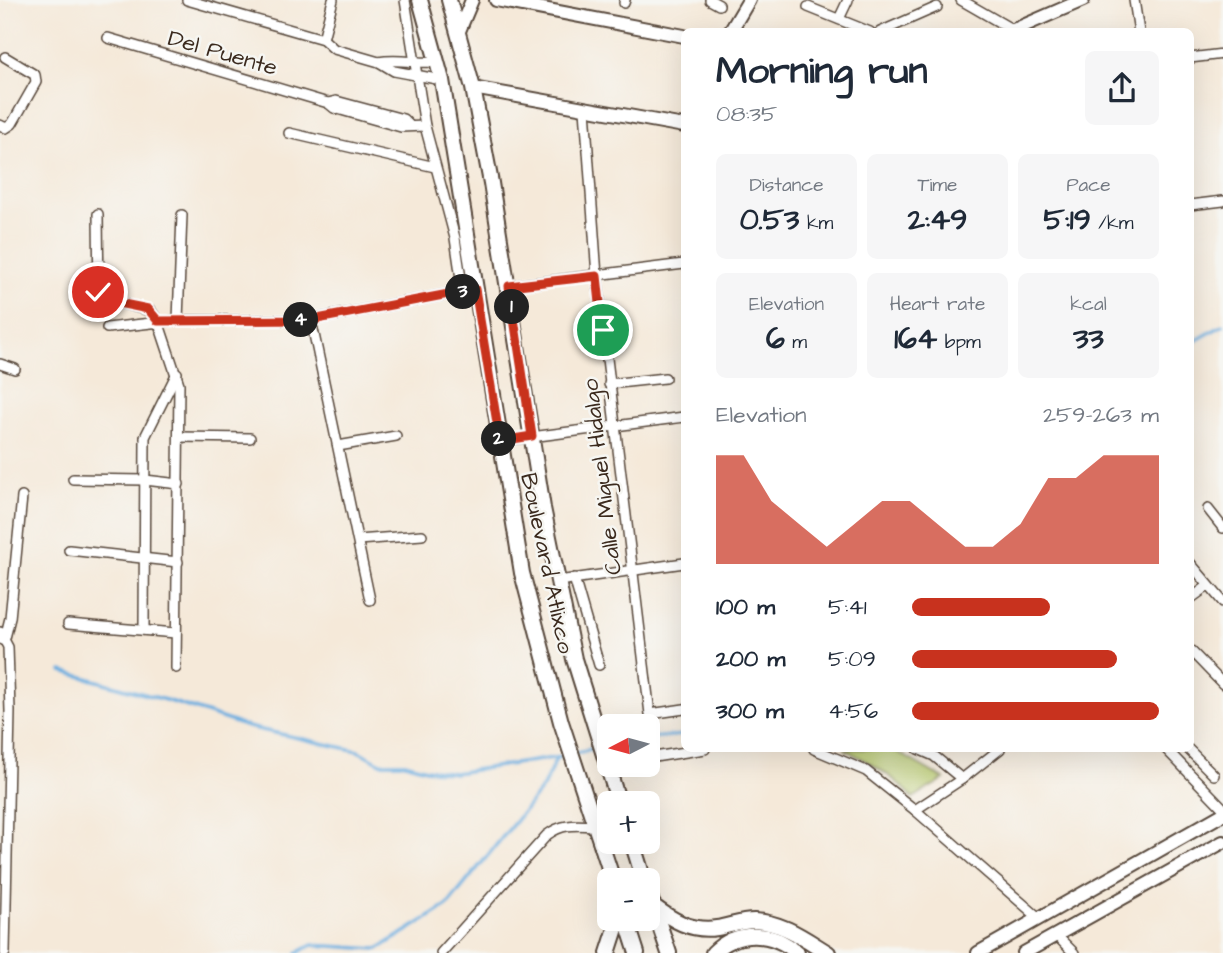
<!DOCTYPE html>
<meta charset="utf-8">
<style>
:root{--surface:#fff;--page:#f6f6f7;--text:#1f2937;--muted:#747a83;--accent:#c8321e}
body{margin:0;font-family:"Architects Daughter",sans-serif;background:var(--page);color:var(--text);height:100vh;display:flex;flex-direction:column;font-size:26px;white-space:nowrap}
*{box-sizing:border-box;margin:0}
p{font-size:23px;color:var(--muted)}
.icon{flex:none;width:38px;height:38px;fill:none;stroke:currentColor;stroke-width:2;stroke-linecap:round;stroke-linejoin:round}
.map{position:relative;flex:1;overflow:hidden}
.side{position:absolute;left:681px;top:28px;width:513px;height:724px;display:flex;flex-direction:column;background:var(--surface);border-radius:10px;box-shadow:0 7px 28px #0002}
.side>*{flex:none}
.needle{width:46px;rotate:264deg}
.tools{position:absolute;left:597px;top:714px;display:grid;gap:14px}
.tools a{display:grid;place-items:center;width:63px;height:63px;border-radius:10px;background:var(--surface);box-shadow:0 7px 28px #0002;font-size:35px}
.pin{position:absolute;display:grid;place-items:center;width:60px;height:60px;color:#fff;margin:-30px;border:4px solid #fff;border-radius:50%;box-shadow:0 2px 7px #0007}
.km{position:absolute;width:35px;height:35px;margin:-18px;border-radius:50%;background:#222;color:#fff;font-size:19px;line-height:35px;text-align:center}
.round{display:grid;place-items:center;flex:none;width:74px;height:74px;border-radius:10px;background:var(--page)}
.headline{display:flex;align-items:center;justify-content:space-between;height:119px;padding:0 35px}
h1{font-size:38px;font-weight:700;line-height:52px}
.stats{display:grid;grid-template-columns:repeat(3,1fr);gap:10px;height:119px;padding:7px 35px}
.stats div{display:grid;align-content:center;border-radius:10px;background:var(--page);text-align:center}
.stats b{font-size:30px;font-weight:700}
.stats small{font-size:19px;font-weight:400}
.stats p{font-size:19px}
.chart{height:196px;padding:14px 35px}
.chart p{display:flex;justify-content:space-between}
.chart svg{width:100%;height:126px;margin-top:7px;fill:var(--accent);opacity:.7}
ul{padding:0 35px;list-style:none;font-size:23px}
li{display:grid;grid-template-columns:112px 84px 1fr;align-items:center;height:52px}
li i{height:18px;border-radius:9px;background:var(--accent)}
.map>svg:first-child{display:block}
.green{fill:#b6c76b;stroke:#787844;stroke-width:2}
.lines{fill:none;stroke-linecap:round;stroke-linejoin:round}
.stream{stroke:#6baee0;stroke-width:3.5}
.street-casing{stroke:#57473a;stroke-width:12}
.secondary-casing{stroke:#57473a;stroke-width:16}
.primary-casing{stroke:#57473a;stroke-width:18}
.street{stroke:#fff;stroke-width:9}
.secondary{stroke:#fff;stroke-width:12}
.primary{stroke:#fff;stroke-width:14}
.route-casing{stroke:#fff;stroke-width:14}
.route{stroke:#c8321e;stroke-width:9}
.labels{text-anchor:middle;stroke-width:5;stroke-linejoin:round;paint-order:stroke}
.street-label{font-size:23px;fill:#3b2a1e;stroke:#f6f6f2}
</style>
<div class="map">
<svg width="1223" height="953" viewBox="0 0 1223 953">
<rect width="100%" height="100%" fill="#f6f6f2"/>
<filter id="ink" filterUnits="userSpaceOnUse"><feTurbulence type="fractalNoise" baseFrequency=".0143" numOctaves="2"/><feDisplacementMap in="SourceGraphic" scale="14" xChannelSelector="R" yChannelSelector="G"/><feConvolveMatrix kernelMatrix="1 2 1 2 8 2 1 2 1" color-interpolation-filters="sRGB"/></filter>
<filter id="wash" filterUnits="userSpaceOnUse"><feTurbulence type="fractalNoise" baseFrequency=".00686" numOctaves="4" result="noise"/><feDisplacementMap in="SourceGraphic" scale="28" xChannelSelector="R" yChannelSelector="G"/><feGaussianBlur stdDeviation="1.57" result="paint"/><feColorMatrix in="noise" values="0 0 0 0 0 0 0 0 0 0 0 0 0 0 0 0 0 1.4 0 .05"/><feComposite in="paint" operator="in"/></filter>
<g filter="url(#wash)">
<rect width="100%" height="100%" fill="#f5e9d9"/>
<!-- green -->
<path class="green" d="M 844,749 L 892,749 L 944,779 L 913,798 C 896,777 868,761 844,749 Z"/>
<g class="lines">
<!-- stream -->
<g class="stream">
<polyline points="1190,344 1223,325"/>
<polyline points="62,671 176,703 248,727 358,751 381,763 405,763 426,769 454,773 567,756"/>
<polyline points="648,738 684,735"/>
<polyline points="574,754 597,747"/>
<polyline points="297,953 312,945 378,949 447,906 543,787 556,759"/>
</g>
</g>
</g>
<g filter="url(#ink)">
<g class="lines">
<!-- street casing -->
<g class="street-casing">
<g id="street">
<polyline points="187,0 323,39 334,49 379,62 394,71 442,80"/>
<polyline points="405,0 425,126 455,238 463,292"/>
<polyline points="710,0 719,5"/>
<polyline points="961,0 1013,30"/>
<polyline points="1134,0 1139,32"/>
<polyline points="624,3 625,0"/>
<polyline points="808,7 870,32"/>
<polyline points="839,19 848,0"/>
<polyline points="880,32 937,7"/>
<polyline points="108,38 328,103 336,101 403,119 409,125"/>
<polyline points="323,39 333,0"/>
<polyline points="1190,58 1223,54"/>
<path d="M 379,62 C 396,58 419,64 438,62"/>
<polyline points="328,103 334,108 401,127 425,126"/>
<polyline points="585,109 597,276 650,714 684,709"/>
<polyline points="0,125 6,128 12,124 36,82 35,75 5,57"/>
<polyline points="289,133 435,167"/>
<polyline points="1190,205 1223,201"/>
<polyline points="98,214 99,298 151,311 158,321 179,384 176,668"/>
<polyline points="509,286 684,264"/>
<polyline points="178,320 182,215"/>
<polyline points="311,320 370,600"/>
<polyline points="107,328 178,320 311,320 475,289"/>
<polyline points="0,364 15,369"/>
<polyline points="609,384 665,378"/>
<polyline points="179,437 250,438"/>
<polyline points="500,441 684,417"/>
<polyline points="338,446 396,436"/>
<polyline points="73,479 145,480 179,484"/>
<polyline points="1208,509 1223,528"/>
<polyline points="358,540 422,535"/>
<polyline points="69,550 178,562"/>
<polyline points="1190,563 1223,602"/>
<polyline points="574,578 599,665"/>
<polyline points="558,581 684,563"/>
<polyline points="1190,599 1208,586"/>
<polyline points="68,624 176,633"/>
<polyline points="144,629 145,437 177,373"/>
<polyline points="0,632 8,647 10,711 5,953"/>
<polyline points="2,640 5,638 10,618 22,497"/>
<polyline points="1190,650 1223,684"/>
<polyline points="814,749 866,771 915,810 1039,918"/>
<polyline points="918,749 934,756 962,779"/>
<polyline points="1166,749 1223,808"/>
<polyline points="1188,749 1214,775"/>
<polyline points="648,758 705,749"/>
<polyline points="915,810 962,779 1000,749"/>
<polyline points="1056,935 1074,953"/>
<path d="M 441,953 L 547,835 C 563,823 576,825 596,826"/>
</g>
</g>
<!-- secondary casing -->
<g class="secondary-casing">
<g id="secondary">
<polyline points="496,0 684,36"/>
<polyline points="459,31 472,0"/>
<polyline points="730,32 749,0"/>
<polyline points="1009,32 1083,0"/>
<polyline points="473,88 684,126"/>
<polyline points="978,953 1223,814"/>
<polyline points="1024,953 1223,842"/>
</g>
</g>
<!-- primary casing -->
<g class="primary-casing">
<g id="primary">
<polyline points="420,0 442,80 522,573 561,722 613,880"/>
<polyline points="449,0 473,88 491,183 543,508 558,581 574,659 619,803"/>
<polyline points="632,842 644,880"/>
<polyline points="648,891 669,953"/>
<path d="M 652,905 C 672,920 691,932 717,928 C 729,926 741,921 754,921 C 783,922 805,939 828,953"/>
<polyline points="626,919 637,953"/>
<polyline points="608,953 619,919"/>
<path d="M 713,953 C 737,929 773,931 797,953"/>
</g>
</g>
<!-- street -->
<use href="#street" class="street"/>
<!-- secondary -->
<use href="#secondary" class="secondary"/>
<!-- primary -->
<use href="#primary" class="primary"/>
</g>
</g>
<g class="lines" filter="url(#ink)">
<!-- route casing -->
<g class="route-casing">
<polyline id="route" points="98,292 99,298 104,300 148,309 158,321 312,320 475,289 500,441 532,436 509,286 597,276 603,330"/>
</g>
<!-- route -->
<use href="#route" class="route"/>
</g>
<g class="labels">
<!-- street labels -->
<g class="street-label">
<text transform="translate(223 52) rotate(16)" y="8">Del Puente</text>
<text transform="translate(601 477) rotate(-97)" y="8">Calle Miguel Hidalgo</text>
<text transform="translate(548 563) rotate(78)" y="8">Boulevard Atlixco</text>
</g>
</g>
</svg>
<div class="tools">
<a><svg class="needle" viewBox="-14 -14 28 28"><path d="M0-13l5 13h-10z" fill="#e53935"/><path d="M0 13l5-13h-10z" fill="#747a83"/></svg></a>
<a>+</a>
<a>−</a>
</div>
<div class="pin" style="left:603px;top:330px;background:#1e9e55"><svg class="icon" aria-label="arrive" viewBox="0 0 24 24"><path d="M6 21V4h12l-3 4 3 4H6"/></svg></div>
<div class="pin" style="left:98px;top:292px;background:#d93025"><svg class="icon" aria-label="check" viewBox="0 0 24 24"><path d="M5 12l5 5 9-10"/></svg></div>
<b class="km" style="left:512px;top:307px">1</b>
<b class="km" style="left:499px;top:439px">2</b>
<b class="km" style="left:463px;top:292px">3</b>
<b class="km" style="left:301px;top:320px">4</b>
<section class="side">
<div class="headline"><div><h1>Morning run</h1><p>08:35</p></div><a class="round"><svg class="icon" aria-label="share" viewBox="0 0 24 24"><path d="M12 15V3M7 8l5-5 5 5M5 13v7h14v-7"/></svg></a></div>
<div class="stats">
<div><p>Distance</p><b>0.53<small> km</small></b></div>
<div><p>Time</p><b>2:49</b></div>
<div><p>Pace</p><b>5:19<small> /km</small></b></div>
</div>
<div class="stats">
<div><p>Elevation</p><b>6<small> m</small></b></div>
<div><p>Heart rate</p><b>164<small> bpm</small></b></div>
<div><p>kcal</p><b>33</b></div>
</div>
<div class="chart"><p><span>Elevation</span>259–263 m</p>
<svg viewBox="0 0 160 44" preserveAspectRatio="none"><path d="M0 44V6L10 6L20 22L30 30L40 38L50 30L60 22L70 22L80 30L90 38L100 38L110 30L120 14L130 14L140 6L150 6L160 6V44z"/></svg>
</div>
<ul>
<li><b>100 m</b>5:41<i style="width:56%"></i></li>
<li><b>200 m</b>5:09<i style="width:83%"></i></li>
<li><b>300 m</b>4:56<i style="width:100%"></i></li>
</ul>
</section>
</div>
